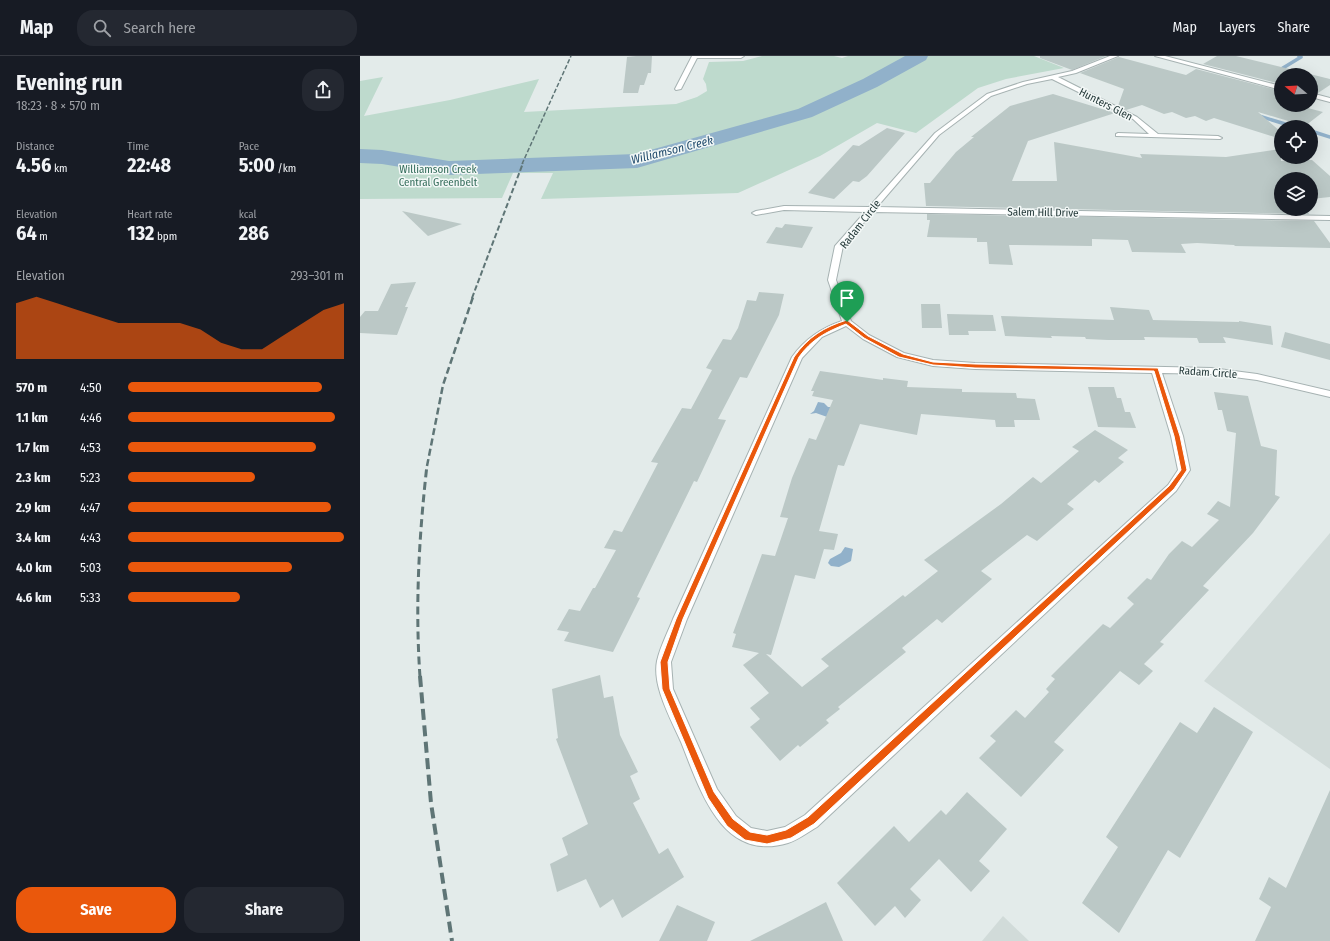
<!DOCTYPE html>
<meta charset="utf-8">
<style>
:root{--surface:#171b24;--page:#242831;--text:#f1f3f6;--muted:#9ea1a6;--line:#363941;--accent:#ea580c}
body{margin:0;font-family:"Fira Sans Condensed",sans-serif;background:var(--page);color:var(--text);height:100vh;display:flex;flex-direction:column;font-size:15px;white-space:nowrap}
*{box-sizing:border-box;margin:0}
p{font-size:13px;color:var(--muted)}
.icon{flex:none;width:22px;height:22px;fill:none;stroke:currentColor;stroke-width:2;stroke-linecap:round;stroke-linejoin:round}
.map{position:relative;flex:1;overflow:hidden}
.details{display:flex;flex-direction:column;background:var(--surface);width:360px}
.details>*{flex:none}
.needle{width:26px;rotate:288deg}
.buttons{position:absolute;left:914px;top:12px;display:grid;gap:8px}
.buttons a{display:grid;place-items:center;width:44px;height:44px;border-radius:50%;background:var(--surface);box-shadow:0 4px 16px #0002;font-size:20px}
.pin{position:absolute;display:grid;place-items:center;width:34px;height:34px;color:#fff;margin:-41px -17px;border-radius:50% 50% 50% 0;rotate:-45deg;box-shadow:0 0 4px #0007}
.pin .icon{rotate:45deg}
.round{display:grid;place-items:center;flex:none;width:42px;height:42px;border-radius:16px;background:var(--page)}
.headline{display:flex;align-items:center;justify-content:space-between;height:68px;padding:0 16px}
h1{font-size:22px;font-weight:700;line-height:30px}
.metrics{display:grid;grid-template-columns:repeat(3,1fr);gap:6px;height:68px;padding:4px 16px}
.metrics div{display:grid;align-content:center}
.metrics b{font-size:20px;font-weight:700}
.metrics small{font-size:11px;font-weight:400}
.metrics p{font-size:11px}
.chart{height:112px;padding:8px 16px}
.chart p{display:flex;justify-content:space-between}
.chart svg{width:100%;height:72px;margin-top:4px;fill:var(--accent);opacity:.7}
.primary-button{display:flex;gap:8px;margin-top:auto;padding:8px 16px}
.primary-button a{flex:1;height:46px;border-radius:16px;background:var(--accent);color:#fff;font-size:16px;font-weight:700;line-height:46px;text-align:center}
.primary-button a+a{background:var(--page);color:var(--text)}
ul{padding:0 16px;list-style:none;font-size:13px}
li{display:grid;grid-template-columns:64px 48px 1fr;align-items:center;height:30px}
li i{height:10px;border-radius:5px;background:var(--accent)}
header{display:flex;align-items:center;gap:24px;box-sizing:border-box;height:56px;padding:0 20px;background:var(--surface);border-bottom:1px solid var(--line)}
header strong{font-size:19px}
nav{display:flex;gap:22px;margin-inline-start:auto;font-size:14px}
.search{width:280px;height:36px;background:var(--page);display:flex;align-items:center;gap:10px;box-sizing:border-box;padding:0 14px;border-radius:16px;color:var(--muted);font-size:15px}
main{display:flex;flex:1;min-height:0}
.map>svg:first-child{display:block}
.built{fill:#d1dbd9}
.green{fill:#bedacd}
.water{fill:#91b1ca}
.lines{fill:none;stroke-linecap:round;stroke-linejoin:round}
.stream{stroke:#91b1ca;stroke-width:3.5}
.river{fill:#91b1ca;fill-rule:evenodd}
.building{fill:#bbc8c6}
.minor-casing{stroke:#a6b2b2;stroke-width:2}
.tertiary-casing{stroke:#a6b2b2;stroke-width:2}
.minor{fill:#fff;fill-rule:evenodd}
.tertiary{fill:#fff;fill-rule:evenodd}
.rail-far4{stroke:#5f7576;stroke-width:1.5;stroke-dasharray:4.5 2;stroke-linecap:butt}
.rail-far3{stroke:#5f7576;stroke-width:2;stroke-dasharray:5.5 2.5;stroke-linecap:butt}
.rail-far2{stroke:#5f7576;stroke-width:2.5;stroke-dasharray:7 3.5;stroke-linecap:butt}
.rail-far1{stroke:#5f7576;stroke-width:3;stroke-dasharray:8 4.5;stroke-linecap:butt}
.rail{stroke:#5f7576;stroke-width:4;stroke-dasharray:11 5.5;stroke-linecap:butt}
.route{fill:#ea580c;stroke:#fff;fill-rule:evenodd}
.labels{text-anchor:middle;stroke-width:3;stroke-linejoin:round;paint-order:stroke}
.far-street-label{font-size:11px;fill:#253a3a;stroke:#f3f8f7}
.far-park-label{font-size:11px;fill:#336c5a;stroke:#f3f8f7}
.far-water-label{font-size:12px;font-style:italic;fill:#254e6f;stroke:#f3f8f7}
</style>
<header>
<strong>Map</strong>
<div class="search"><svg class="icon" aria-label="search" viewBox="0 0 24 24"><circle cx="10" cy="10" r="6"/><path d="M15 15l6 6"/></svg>Search here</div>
<nav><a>Map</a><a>Layers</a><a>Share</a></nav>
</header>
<main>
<section class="details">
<div class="headline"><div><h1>Evening run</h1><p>18:23 · 8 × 570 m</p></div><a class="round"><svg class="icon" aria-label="share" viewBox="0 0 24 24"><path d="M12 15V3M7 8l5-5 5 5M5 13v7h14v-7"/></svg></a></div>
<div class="metrics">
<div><p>Distance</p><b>4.56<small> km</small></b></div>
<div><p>Time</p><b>22:48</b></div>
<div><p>Pace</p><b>5:00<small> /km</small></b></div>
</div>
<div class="metrics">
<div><p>Elevation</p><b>64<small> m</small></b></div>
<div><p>Heart rate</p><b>132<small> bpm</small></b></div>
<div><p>kcal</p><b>286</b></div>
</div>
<div class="chart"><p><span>Elevation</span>293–301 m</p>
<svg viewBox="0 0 160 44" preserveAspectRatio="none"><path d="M0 44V10L10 6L20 10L30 14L40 18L50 22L60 22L70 22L80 22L90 26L100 34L110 38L120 38L130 30L140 22L150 14L160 10V44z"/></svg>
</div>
<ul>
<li><b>570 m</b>4:50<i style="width:90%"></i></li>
<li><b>1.1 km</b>4:46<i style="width:96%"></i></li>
<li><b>1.7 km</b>4:53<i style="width:87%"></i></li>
<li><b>2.3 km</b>5:23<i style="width:59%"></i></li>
<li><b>2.9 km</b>4:47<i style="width:94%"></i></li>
<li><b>3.4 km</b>4:43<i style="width:100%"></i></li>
<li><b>4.0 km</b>5:03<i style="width:76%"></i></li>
<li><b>4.6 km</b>5:33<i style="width:52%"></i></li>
</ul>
<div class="primary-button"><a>Save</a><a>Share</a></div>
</section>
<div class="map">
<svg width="970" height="885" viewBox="0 0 970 885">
<rect width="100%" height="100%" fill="#e3ebea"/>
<!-- built -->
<g class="built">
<polygon points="970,477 970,713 844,625"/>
<polygon points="643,860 669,885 622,885"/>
</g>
<!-- green -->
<polygon class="green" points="402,0 474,0 482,2 488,0 674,0 704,12 646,23 618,32 556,77 517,67 460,100 378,137 181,143 193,117 153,117 142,142 0,143 0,25 23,21 4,60 90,44 179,23 164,56 316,48 337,41 347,35 346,28 343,23 349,6 383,5"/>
<!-- water -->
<g class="water">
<polygon points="458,346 464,347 468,351 474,351 470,362 456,357 450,358 454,355"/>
<polygon points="485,491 493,493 491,505 479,511 471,510 468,507 470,503 481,497"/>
</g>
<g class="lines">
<!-- stream -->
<g class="stream">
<polyline points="918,15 941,1 939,0"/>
<polyline points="899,60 935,71"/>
<polyline points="951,75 970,81"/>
</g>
<!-- river -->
<polygon class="river" points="545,0 568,0 566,4 517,31 452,61 277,112 89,119 22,108 0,107 0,93 22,94 89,105 276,98 438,53 503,23"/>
</g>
<!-- building -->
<g class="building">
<polygon points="276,0 292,0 291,17 288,17 284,29 280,29 278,37 263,37 267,1"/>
<polygon points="680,0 746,0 712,14 680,2"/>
<polygon points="857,0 876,0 970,23 970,29 958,37 951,36 951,19 921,19 921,28 843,8"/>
<polygon points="759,1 826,19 836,13 921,35 921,49 941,49 940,50 963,56 945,70 898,56 921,76 921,83 854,62 846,65 835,60 826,62 812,56 804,58 782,49 766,54 758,50 764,33 720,17"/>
<polygon points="693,38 755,57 668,85 652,125 697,125 694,86 782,102 780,98 866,101 921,93 921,105 952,104 970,120 970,141 951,143 951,123 921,123 921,153 946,153 949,158 566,150 564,127 570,127 596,96 614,81 611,81 650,50"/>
<polygon points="527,72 545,77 507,120 499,126 493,125 474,143 448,137 493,89 499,90"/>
<polygon points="42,155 102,168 68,180"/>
<polygon points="567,158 954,165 970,187 970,192 875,190 874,189 837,187 821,188 826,197 777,196 772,196 768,184 732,183 732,190 649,189 653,209 629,208 627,186 617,186 617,182 567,181 570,164 567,164"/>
<polygon points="425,168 453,171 442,192 406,187 416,171 422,172"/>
<polygon points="56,226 45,251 48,251 37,279 0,277 0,261 5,255 18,255 31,228"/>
<polygon points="399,236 424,238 419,259 387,322 380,321 358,363 366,364 337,426 334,425 277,541 280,542 253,596 204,585 209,576 197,574 209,553 220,555 233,532 235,532 256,494 244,492 254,474 262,476 298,407 291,406 322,352 331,353 352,314 346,312 363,283 371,284 378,272 387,244 396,245"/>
<polygon points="561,248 580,248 582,272 562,272"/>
<polygon points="750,251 789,254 793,264 879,266 879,265 911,270 913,289 863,281 866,287 839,287 837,282 784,281 785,284 748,284 726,283 725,281 691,280 692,282 645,280 641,260 754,264"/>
<polygon points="587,258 633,259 636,275 608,275 609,279 589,279"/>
<polygon points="925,276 970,288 970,304 921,291"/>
<polygon points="460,315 523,324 523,322 548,325 547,331 602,333 602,336 656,337 657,342 675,343 680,364 654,364 655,371 636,371 635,364 561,358 557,379 500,368 484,410 478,409 459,475 478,478 474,494 464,493 455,523 435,519 411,599 406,598 442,631 469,610 461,603 543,539 545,541 578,515 564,504 641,448 673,421 681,427 719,395 712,391 735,374 768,394 758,402 764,406 739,427 735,424 707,448 714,453 677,485 667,479 621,515 632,523 582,567 577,563 542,592 546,596 478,651 480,653 466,664 469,667 440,691 438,689 420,705 390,671 400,663 390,652 409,637 383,609 399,597 372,591 376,578 373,577 402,498 415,500 428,462 420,461 432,422 449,382 456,384 473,344 452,340 454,335 451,335"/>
<polygon points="728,331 754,331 757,342 761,342 765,356 770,356 776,372 738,371"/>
<polygon points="854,336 888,340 901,390 917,394 915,439 920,441 893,477 843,530 849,534 800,586 804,588 784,608 793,615 779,629 760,615 694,686 704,694 661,741 619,702 636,685 630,680 656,654 665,662 689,636 686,633 695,623 691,620 743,568 750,572 774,548 767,542 787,522 791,524 809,498 822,485 832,491 859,464 847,458 858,445 870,451 876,377 867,375 862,354 858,354"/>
<polygon points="240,619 244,642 253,640 260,679 278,716 270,720 280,743 273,747 299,798 308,792 324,821 262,862 253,843 240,852 226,823 197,836 190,808 208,799 202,782 228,768 196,683 198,682 192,633"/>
<polygon points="854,651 893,676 820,802 808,794 759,877 722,847 758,791 746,781 820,666 837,677"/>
<polygon points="970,734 970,885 895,885 911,851 899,843 909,821 926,832"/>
<polygon points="607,736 647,773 619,805 630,815 611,836 579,803 550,833 561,844 545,862 535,850 515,870 477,827 534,770 549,786 581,754 586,759"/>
<polygon points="466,846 483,885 390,885 422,869"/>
<polygon points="317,849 355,866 347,885 299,885"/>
</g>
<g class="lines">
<!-- minor casing -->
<g class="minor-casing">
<g id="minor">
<polygon points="332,0 384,0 381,2 337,2 321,33 316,34 315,33"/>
<path d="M 750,0 L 758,0 L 716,17 L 698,21 L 777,61 L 798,78 L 858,80 L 862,82 L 860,83 L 756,80 L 756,78 L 758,77 L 789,78 L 773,63 L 692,23 L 667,28 L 631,40 L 579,79 L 517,151 L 970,160 L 970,164 L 513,156 L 483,190 L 476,224 L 491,265 L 509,279 L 544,297 L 573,304 L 615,307 L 851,312 L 897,318 L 970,335 L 970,341 L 897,324 L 851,318 L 802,317 L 823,380 L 830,414 L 816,435 L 457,771 C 448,776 438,784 428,787 C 361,807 340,733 321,686 C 311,663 292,630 297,605 C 300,591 308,576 313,563 L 432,301 C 445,283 461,272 482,265 L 468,224 L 475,190 L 505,156 L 424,154 L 396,159 L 392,157 L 396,155 L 424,150 L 509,151 L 575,77 L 627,38 L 663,26 L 712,15 ZM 486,270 L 503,283 L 537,301 L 573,310 L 615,313 L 792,317 L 811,380 L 818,414 L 808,429 L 445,759 L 425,771 L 407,775 L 391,772 L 376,760 L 357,733 L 313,633 L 311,606 L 327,563 L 442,302 L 462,281 Z"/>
</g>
</g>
<!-- tertiary casing -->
<g class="tertiary-casing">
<g id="tertiary">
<polygon points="795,0 805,0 921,30 921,34"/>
<polygon points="951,37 970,42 970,46 951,41"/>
</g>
</g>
<!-- minor -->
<use href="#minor" class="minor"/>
<!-- tertiary -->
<use href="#tertiary" class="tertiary"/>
<!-- rail-far4 -->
<polyline class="rail-far4" points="162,108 211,0"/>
<!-- rail-far3 -->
<polyline class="rail-far3" points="112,242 163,107"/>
<!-- rail-far2 -->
<polyline class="rail-far2" points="67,410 83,329 113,241"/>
<!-- rail-far1 -->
<path class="rail-far1" d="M 60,621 C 55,550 59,480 67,409"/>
<!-- rail -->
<polyline class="rail" points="60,620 71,747 92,885"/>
</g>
<!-- route -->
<path class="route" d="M 487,264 L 508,280 L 543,298 L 573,306 L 615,308 L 798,312 L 820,380 L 827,414 L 814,433 L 454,768 L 431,782 L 407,788 L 385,784 L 367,770 L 348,742 L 302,633 L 300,606 L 316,563 L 434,301 C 448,281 464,271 487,264 ZM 486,268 L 504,282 L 539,301 L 573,309 L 615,312 L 794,315 L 814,380 L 821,414 L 809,430 L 448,761 L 426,774 L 407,779 L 390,776 L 373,763 L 354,736 L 310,633 L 308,606 L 323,563 L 439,301 C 452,283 466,276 486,268 Z"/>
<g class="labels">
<!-- far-street labels -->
<g class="far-street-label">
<text transform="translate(746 48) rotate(27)" y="4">Hunters Glen</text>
<text transform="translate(683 156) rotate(1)" y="4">Salem Hill Drive</text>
<text transform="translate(500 168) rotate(-52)" y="4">Radam Circle</text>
<text transform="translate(848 316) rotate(4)" y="4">Radam Circle</text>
</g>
<!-- far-park labels -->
<g class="far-park-label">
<text x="78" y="117">Williamson Creek<tspan x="78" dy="13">Central Greenbelt</tspan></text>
</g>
<!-- far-water labels -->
<g class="far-water-label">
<text transform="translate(312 94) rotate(-14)" y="4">Williamson Creek</text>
</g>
</g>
</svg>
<div class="buttons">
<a><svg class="needle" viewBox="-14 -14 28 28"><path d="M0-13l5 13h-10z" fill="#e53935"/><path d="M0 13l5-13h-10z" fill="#9ea1a6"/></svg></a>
<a><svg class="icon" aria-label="locate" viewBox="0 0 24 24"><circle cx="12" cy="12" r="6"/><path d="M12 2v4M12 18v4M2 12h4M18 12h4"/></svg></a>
<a><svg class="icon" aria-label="layers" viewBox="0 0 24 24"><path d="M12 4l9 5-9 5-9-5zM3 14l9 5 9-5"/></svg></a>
</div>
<div class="pin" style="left:487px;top:266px;background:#1e9e55"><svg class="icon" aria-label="arrive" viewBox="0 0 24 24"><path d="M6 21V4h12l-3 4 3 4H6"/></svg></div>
</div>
</main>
